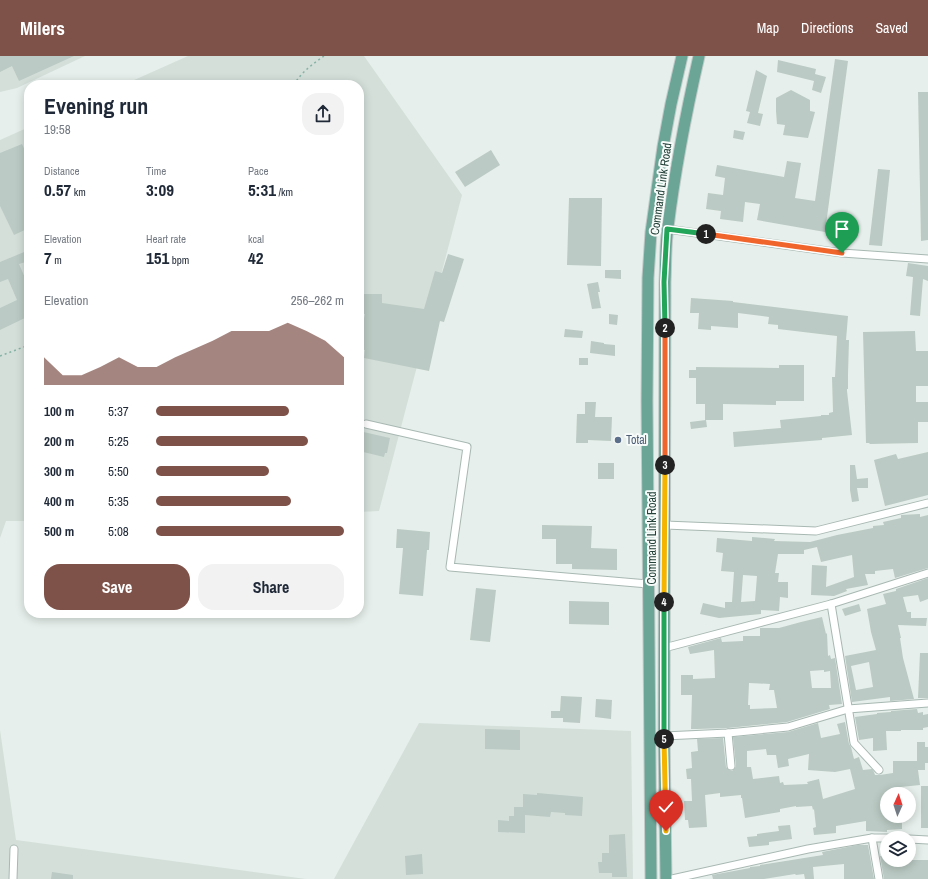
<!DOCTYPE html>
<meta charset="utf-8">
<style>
:root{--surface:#fff;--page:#f2f2f3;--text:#1f2937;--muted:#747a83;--accent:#7f5249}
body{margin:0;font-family:"Archivo Narrow",sans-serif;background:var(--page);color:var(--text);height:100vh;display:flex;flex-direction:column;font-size:15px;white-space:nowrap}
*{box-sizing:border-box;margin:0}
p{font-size:13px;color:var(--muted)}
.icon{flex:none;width:22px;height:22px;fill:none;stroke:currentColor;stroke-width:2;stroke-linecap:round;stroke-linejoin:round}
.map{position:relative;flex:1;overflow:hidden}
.side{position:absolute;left:24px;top:24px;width:340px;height:538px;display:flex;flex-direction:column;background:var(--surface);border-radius:16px;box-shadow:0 2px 10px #0003}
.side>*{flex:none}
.needle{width:26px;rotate:3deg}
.controls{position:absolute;left:880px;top:731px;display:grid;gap:8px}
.controls a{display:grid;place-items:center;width:36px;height:36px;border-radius:50%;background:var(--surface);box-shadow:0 2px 10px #0003;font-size:20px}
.pin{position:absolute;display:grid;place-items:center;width:34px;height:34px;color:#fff;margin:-41px -17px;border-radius:50% 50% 50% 0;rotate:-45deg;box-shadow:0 0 4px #0007}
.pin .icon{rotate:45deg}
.km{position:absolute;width:20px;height:20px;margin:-10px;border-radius:50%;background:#222;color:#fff;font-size:11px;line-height:20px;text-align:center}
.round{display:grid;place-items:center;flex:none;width:42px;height:42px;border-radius:16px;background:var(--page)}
.head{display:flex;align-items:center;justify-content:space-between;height:68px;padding:0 20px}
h1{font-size:22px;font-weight:700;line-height:30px}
.metrics{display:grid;grid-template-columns:repeat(3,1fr);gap:6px;height:68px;padding:4px 20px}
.metrics div{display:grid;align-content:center}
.metrics b{font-size:17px;font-weight:700}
.metrics small{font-size:11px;font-weight:400}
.metrics p{font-size:11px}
.chart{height:112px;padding:8px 20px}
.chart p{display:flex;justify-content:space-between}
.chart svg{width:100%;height:72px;margin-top:4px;fill:var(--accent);opacity:.7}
.action{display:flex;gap:8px;margin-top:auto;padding:8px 20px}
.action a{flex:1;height:46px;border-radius:16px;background:var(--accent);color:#fff;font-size:16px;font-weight:700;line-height:46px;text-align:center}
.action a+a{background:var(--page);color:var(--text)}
ul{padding:0 20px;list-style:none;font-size:13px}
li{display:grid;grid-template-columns:64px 48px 1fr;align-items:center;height:30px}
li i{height:10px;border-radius:5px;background:var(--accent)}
header{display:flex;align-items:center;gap:24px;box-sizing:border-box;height:56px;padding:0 20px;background:var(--accent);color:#fff}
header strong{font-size:19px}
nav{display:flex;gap:22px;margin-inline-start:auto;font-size:14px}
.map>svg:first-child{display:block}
.built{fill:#d4dfda}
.building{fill:#bbcac4;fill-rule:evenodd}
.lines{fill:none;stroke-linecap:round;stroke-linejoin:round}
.street-casing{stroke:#a8b8b2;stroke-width:9}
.primary-casing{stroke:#c2cac8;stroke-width:13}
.path{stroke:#86b3a5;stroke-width:1.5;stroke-dasharray:2 3;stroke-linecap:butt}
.street{stroke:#fff;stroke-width:7}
.primary{stroke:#6aa596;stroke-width:11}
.split-1-casing{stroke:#fff;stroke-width:8}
.split-2-casing{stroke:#fff;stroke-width:8}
.split-3-casing{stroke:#fff;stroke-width:8}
.split-4-casing{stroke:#fff;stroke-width:8}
.split-5-casing{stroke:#fff;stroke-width:8}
.split-6-casing{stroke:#fff;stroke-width:8}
.split-1{stroke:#f0652b;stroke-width:5}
.split-2{stroke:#22a559;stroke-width:5}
.split-3{stroke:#f0652b;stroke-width:5}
.split-4{stroke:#f5b400;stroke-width:5}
.split-5{stroke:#22a559;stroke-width:5}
.split-6{stroke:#f5b400;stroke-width:5}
.service-dot{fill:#5c6f8a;stroke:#f7fbf9;stroke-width:1.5}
.labels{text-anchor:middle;stroke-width:4;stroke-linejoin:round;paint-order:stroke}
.street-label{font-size:12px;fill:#24423a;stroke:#f7fbf9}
.service-label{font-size:12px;fill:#4e5e75;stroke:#f7fbf9;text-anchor:start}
</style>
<header>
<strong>Milers</strong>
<nav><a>Map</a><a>Directions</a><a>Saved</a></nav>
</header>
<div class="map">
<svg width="928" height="823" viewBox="0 0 928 823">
<rect width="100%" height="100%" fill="#e6efeb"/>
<!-- built -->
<g class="built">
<polygon points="0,0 85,0 17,32 0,36"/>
<polygon points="188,0 364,0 462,139 379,455 359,456 359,29 123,29"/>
<polygon points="29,71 29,465 6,465 0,482 0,84"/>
<polygon points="419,667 631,675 633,823 334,823"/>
<polygon points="0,674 16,784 306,823 0,823"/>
</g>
<!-- building -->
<g class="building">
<polygon points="0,0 74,0 19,25 12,10 0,16"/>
<polygon points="835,3 848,5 825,176 757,164 760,148 745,146 743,166 720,163 721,155 706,153 708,137 723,139 725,122 715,120 717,109 784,121 787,105 801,107 795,142 815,145"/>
<polygon points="778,4 816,13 815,18 826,21 821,37 812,34 814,25 777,16"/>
<polygon points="756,14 767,20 758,57 763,58 760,70 747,67 750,56 746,55"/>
<polygon points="791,34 810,44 810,55 815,56 808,82 783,79 785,69 777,68 776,55 776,42"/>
<polygon points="918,36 928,36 928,184 921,185"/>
<polygon points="734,74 745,76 743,84 733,82"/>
<polygon points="22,88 29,104 29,172 14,179 0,150 0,97"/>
<polygon points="491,94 500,109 465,131 455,116"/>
<polygon points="878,113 890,114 882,190 869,189"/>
<polygon points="569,142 602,142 601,210 567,209"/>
<polygon points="29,194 29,205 19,208 29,231 29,260 0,274 0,252 17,244 8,223 0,226 0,206"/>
<polygon points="448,198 464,203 444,266 440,265 429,315 364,302 365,294 359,293 359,287 365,258 362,258 362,238 382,238 382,247 424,253 435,215 442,217"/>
<polygon points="908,207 928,210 928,225 923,223 920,260 910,259 913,221 906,220"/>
<polygon points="605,214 621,214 621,223 605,222"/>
<polygon points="598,226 600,236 598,236 601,252 592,253 587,228"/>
<polygon points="691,242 733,245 733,246 848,260 846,284 849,284 848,318 848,333 847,333 847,335 852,379 822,382 822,384 734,391 733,376 781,372 780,364 821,360 821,359 829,359 829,357 833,356 832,321 835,321 837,280 778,273 778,269 768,268 769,261 738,257 738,272 711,270 711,274 698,273 699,257 690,257"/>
<polygon points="609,258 618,259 617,269 609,268"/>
<polygon points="565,273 583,275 582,282 564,281"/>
<polygon points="915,275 916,295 928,295 928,330 916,330 916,346 928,346 928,366 918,366 918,387 870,388 869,387 866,387 863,276"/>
<polygon points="591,285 604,287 604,288 615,289 615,300 590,297"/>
<rect x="579" y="302" width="9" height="7"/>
<polygon points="779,309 804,309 804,345 776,345 776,349 723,348 723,364 705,364 705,348 696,348 696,322 689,322 689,314 696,314 696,311 779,312"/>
<polygon points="585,346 596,346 595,361 612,361 611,385 588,384 588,387 576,387 577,358 585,358"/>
<polygon points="706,364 707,371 691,373 690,366"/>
<polygon points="359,375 390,382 387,397 385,397 384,401 359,395"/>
<polygon points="928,396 928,439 885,450 874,404 896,398 898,403"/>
<rect x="598" y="407" width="16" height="16"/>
<polygon points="850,409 855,409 857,423 868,422 868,432 857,432 859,445 852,446 850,434"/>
<path d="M 920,458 L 920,461 L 928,459 L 928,512 L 895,522 L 893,513 L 875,515 L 875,518 L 865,518 L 868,529 L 846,533 L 847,535 L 834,540 L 811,539 L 812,509 L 827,510 L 826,531 L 854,521 L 852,499 L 821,506 L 817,491 L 804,494 L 804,498 L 778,498 L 775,517 L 779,517 L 778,526 L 788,526 L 788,542 L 780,541 L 779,555 L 761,554 L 761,558 L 719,562 L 700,558 L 703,547 L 725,552 L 725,546 L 732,546 L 734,516 L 721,515 L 723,497 L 716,496 L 717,482 L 752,485 L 752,481 L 775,483 L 774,485 L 810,486 L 837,479 L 873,472 L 873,470 L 884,469 L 883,466 L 901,462 L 901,459 ZM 743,519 L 757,520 L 755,545 L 741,546 Z"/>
<polygon points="542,469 592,470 591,492 617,493 617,514 572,513 572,508 556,508 556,483 542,483"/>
<polygon points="397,473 430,476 429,494 427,494 423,540 399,538 403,492 396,492"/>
<path d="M 928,522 L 928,543 L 920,546 L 918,539 L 903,541 L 907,556 L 911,556 L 911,562 L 927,562 L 926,570 L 898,569 L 901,582 L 900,582 L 903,602 L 914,643 L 890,645 L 890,641 L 852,646 L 845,600 L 876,594 L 871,576 L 867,553 L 886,548 L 883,538 L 896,535 L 896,533 ZM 869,606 L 873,631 L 856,634 L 851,610 Z"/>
<polygon points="476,532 496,534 490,586 470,584"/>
<polygon points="569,545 609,546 609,569 569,568"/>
<polygon points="859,548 861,555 845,560 842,553"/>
<path d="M 822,561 L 826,578 L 827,577 L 828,600 L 830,599 L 831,603 L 835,602 L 842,648 L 829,649 L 830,653 L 787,666 L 728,672 L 697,673 L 691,673 L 692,639 L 681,639 L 681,619 L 693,619 L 693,623 L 715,622 L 714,594 L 690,598 L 688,591 L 721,582 L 722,586 L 743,585 L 743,580 L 760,580 L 760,572 L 779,572 L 801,566 ZM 824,614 L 824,616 L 830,615 L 831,632 L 812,632 L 810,615 ZM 749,627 L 770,628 L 769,634 L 774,634 L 777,652 L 750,653 L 750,649 L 748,649 Z"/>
<polygon points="920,597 928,597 928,642 918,642"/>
<polygon points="561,640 582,641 580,667 563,666 563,662 551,662 551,655 560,655"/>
<polygon points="596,643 612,644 611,663 595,661"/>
<polygon points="917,653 918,657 923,656 923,659 928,658 928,671 923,672 923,674 901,674 901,675 886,675 887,694 873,695 873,682 859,684 855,661 877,658 877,657 891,656 891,655"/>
<path d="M 845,666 L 849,688 L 851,691 L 854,703 L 859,701 L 863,714 L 872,713 L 874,716 L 875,719 L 880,719 L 893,717 L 893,705 L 917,705 L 917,686 L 925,686 L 925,691 L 928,691 L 928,707 L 925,707 L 925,714 L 918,714 L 920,729 L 891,732 L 893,738 L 887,738 L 887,760 L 902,760 L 902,773 L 887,774 L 887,776 L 866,775 L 866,765 L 836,770 L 836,777 L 814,779 L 813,772 L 816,771 L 814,753 L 813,754 L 812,750 L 796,751 L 796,750 L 780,753 L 780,756 L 745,762 L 742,742 L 741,742 L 741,739 L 720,741 L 720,737 L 705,739 L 707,771 L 689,772 L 688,764 L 685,764 L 684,745 L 692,745 L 691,723 L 687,723 L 686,713 L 692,712 L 691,696 L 698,695 L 697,683 L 723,682 L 726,711 L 729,714 L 732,715 L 735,712 L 736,710 L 733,681 L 788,676 L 818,667 L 821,682 L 840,678 L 837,668 ZM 766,693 L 767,699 L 776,699 L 778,712 L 789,710 L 788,703 L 809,698 L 808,714 L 835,716 L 850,713 L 855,733 L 823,743 L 819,723 L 807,726 L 808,728 L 784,729 L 783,726 L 780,727 L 779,720 L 753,723 L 751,711 L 747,711 L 747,695 Z"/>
<polygon points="485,673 520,674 520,694 485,693"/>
<rect x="921" y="730" width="7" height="42"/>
<polygon points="537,737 583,741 582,760 565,759 565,757 551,756 550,761 525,759 525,777 498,776 498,764 509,765 509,760 514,760 514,751 523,751 523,738 537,739"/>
<polygon points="790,769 792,783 769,786 769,789 749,791 747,781 757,780 757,778 779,775 778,770"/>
<polygon points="625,778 627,821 612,821 612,817 599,817 598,806 602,806 602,797 609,797 609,779"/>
<polygon points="858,789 868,789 874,823 844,823 844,808 813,811 814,823 805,823 804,818 796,819 795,818 764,823 713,823 712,819 750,812 750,811 760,810 760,809 823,799 822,796"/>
<polygon points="422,798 423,818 406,819 405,800"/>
<polygon points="887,799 887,804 928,804 928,823 884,823 880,800"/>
<polygon points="52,816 73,819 73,823 51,823"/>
</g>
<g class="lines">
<!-- street casing -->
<g class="street-casing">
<g id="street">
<polyline points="667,173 842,197 928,203"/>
<polyline points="366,368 467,391 450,511 648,528"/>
<polyline points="665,469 816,475 928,447"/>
<polyline points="831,548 854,687 879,714"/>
<polyline points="664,592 831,548 928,517"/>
<polyline points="728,677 731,710"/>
<polyline points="664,680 728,677 788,671 848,653 928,647"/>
<polyline points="872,782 879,823"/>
<polyline points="909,783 928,784"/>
<polyline points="13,823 14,793"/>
<polyline points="672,823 808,793 872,782 887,782"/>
</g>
</g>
<!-- primary casing -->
<g class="primary-casing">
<g id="primary">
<polyline points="651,823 647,345 648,222 651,176 663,91 671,48 682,0"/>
<path d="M 666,823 L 664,680 L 665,226 C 666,208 665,189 668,171 C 675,114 686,57 699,0"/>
</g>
</g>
<!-- path -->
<g class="path">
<path d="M 294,29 C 301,16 313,8 324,0"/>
<polyline points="0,300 29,289"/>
</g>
<!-- street -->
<use href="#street" class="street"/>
<!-- primary -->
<use href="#primary" class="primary"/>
</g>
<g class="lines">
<!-- split-1 casing -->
<g class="split-1-casing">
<polyline id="split-1" points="706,178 842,197"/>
</g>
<!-- split-2 casing -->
<g class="split-2-casing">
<polyline id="split-2" points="665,272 664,226 667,173 706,178"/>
</g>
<!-- split-3 casing -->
<g class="split-3-casing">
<polyline id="split-3" points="665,272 665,409"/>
</g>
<!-- split-4 casing -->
<g class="split-4-casing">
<polyline id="split-4" points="664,546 665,409"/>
</g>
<!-- split-5 casing -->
<g class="split-5-casing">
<polyline id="split-5" points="664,546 664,683"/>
</g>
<!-- split-6 casing -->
<g class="split-6-casing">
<polyline id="split-6" points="664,683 666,775"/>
</g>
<!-- split-1 -->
<use href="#split-1" class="split-1"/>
<!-- split-2 -->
<use href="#split-2" class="split-2"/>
<!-- split-3 -->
<use href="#split-3" class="split-3"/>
<!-- split-4 -->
<use href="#split-4" class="split-4"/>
<!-- split-5 -->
<use href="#split-5" class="split-5"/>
<!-- split-6 -->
<use href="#split-6" class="split-6"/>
</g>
<!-- markers -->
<circle class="service-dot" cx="618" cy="384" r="4"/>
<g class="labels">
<!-- street labels -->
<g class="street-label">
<text transform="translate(661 133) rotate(-82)" y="4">Command Link Road</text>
<text transform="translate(652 482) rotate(-90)" y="4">Command Link Road</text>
</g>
<!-- service labels -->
<g class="service-label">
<text x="626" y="388">Total</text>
</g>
</g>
</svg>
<div class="controls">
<a><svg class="needle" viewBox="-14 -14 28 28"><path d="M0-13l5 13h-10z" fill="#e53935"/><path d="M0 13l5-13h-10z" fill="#747a83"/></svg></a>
<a><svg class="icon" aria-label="layers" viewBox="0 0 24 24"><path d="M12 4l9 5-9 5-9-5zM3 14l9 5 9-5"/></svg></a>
</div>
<div class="pin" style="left:842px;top:197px;background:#1e9e55"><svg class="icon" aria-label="arrive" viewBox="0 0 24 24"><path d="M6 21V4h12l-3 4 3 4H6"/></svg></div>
<div class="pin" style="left:666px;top:775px;background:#d93025"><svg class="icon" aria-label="check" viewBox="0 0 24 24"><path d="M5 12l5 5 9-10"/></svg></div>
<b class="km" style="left:706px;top:178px">1</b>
<b class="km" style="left:665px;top:272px">2</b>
<b class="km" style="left:665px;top:409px">3</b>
<b class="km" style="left:664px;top:546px">4</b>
<b class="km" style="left:664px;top:683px">5</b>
<section class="side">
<div class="head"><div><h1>Evening run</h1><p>19:58</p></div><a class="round"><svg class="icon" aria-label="share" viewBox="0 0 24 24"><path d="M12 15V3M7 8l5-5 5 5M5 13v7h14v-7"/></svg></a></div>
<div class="metrics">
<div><p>Distance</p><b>0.57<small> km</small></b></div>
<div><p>Time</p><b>3:09</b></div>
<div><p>Pace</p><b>5:31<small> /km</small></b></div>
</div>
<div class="metrics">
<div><p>Elevation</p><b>7<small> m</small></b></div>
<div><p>Heart rate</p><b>151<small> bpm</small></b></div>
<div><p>kcal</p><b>42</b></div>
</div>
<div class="chart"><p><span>Elevation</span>256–262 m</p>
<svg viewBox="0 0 160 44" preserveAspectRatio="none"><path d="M0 44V27L10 38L20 38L30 33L40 27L50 33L60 33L70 27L80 22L90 17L100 11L110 11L120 11L130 6L140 11L150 17L160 27V44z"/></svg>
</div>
<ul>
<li><b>100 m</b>5:37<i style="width:71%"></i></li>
<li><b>200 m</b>5:25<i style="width:81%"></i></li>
<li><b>300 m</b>5:50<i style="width:60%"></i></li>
<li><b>400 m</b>5:35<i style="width:72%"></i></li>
<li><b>500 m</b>5:08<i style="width:100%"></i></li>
</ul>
<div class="action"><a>Save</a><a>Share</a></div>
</section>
</div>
